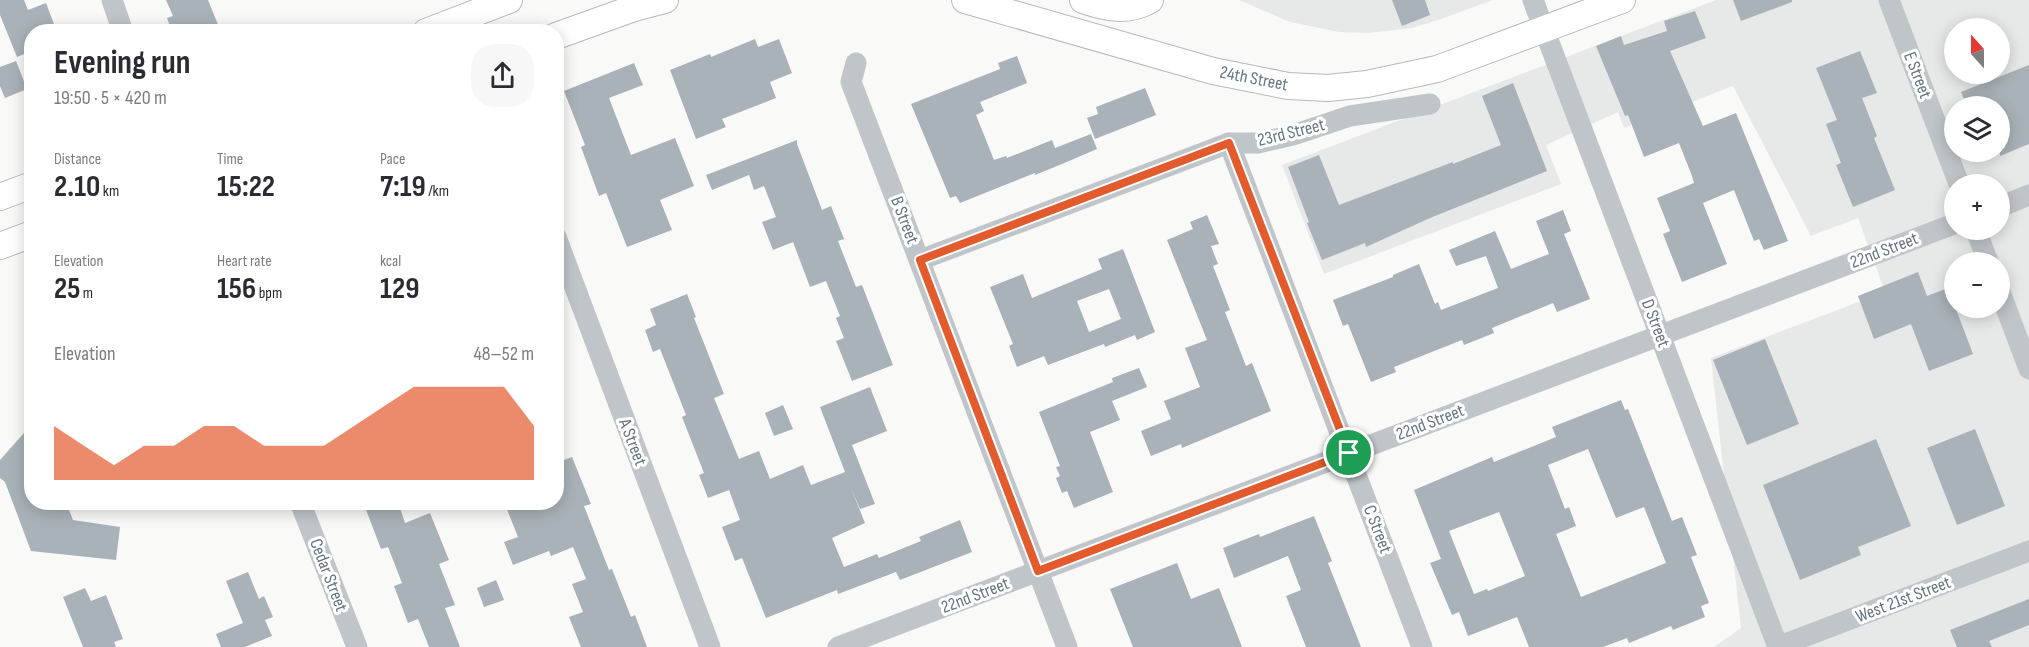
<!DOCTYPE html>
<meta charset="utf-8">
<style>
:root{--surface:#fff;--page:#f7f7f7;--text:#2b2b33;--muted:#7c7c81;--accent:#e35b2d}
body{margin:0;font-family:"Sofia Sans Condensed",sans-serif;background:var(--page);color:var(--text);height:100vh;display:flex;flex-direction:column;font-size:22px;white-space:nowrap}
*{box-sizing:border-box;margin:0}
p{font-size:20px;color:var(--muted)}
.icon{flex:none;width:33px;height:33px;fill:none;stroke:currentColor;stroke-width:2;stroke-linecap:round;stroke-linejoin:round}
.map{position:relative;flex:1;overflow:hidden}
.details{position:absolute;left:24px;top:24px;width:540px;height:486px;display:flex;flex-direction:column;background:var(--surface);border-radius:24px;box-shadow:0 3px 15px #0003}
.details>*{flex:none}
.needle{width:39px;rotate:339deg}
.tools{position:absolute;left:1944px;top:18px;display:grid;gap:12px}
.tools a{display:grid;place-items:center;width:66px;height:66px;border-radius:50%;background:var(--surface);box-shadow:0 3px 15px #0003;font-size:30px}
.pin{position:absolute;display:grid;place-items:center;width:51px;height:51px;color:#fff;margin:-26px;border:3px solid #fff;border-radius:50%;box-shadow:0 2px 6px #0007}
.round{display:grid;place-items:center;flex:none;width:63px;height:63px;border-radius:24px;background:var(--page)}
.overview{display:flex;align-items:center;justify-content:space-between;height:102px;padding:0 30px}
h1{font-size:33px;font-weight:700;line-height:45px}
.metrics{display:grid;grid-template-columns:repeat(3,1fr);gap:9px;height:102px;padding:6px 30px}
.metrics div{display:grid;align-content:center}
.metrics b{font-size:30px;font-weight:700}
.metrics small{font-size:16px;font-weight:400}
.metrics p{font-size:16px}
.chart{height:168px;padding:12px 30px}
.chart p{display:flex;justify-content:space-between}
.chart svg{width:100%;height:108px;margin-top:6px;fill:var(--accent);opacity:.7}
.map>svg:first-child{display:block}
.built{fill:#e7e8e8;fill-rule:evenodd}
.building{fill:#a9b2b8;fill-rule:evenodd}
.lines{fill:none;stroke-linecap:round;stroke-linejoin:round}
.major-casing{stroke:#b4b9bd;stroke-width:28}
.minor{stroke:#c0c5c9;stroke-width:21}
.major{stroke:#fff;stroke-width:26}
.route-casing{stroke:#fff;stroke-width:12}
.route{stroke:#e35b2d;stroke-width:8}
.labels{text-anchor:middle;stroke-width:6;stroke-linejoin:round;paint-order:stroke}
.street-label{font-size:18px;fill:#647481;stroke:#fff}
</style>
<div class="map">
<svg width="2029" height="647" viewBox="0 0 2029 647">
<rect width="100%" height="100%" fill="#f9f9f7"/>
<!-- built -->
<g class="built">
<polygon points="1239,0 1493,0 1441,19 1412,28 1369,33 1339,32 1290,22"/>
<path d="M 1716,0 L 2029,0 L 2029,647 L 1714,647 L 1741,628 L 1711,358 L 1885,292 L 1858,218 L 1811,236 L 1733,86 L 1624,128 L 1618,112 L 1546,145 L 1561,184 L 1324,274 L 1282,165 ZM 1954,28 L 2000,28 L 2000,74 L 1954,74 ZM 1954,106 L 2000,106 L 2000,152 L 1954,152 ZM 1954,184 L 2000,184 L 2000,230 L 1954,230 ZM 1954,262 L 2000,262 L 2000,308 L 1954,308 Z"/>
</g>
<!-- building -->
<g class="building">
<polygon points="0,0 24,0 28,10 46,3 57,32 32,32 32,51 17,57 0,15"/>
<polygon points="166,0 208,0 221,32 172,32 167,18 173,16"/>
<polygon points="1392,0 1425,0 1430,15 1402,26"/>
<polygon points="1733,0 1792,0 1792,2 1741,21"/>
<polygon points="1695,11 1706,38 1670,51 1703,126 1736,113 1788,241 1764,250 1759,239 1754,241 1734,190 1703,203 1727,264 1682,282 1663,234 1670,231 1657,198 1694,183 1692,176 1679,143 1644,157 1628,115 1625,116 1596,46 1621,36 1624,45 1667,31 1664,21"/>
<polygon points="755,39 758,47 779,39 792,73 770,82 776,98 722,119 726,127 696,139 670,70 710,54 711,57"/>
<polygon points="1860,51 1877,93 1862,98 1877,136 1874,138 1895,190 1853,207 1836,165 1841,163 1826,124 1837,120 1816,68"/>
<polygon points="1017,56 1027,83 980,102 984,111 976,115 994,160 1006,156 1007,158 1052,140 1055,148 1091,134 1097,149 1062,164 1035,175 1035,173 960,203 956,196 950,198 911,104 1000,69 998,63"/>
<polygon points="16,61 27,89 5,98 0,86 0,67"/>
<polygon points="634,63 643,85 609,98 631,155 675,138 694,186 660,200 672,230 627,247 606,193 599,196 581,147 585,145 564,91"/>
<polygon points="2029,65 2029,144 2000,156 2000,106 1967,106 1961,92"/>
<polygon points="1513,83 1547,171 1430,218 1366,247 1365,243 1322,260 1307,223 1309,222 1288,167 1319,155 1339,205 1453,162 1453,164 1501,145 1482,96"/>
<polygon points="1145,88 1156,115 1095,139 1087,118 1098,114 1096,107"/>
<polygon points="797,140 797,144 822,210 831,206 844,239 838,241 856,287 862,285 893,365 852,381 836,341 844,338 836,318 840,316 826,281 810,287 793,242 773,250 762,222 776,217 764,186 754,190 749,175 712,190 706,175"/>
<polygon points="1563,210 1571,231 1564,234 1590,299 1557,312 1553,303 1492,328 1494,333 1464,345 1462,340 1394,367 1396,372 1371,382 1348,324 1343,326 1333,300 1393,277 1393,275 1419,264 1435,304 1438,302 1441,310 1498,288 1486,256 1456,266 1449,250 1495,231 1511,269 1549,254 1536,221"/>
<polygon points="1207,215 1219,244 1211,246 1218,264 1213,266 1230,310 1225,312 1246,366 1252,363 1271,411 1182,448 1181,444 1151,456 1141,431 1171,419 1164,401 1200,387 1185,348 1207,340 1167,240 1193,229 1190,222"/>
<path d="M 1123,249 L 1155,332 L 1137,340 L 1135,335 L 1105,347 L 1104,344 L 1048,365 L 1044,356 L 1017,367 L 1009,346 L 1013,344 L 990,287 L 1023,274 L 1032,298 L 1102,269 L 1098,259 ZM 1109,289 L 1121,319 L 1089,332 L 1077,301 Z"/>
<polygon points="1918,272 1927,296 1948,288 1973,354 1929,371 1911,324 1874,339 1858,296"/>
<polygon points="687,294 696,317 694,318 724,394 714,398 739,459 759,451 770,479 803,465 811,485 845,472 820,407 870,387 887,431 852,445 875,504 860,509 851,488 865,523 832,538 844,567 877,554 879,558 921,541 919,537 960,520 972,552 900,580 896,572 838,594 837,590 766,618 742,558 735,561 722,527 740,520 729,490 708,498 699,475 704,473 682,417 686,415 660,349 653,352 645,330 656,325 650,309"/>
<polygon points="1765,339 1799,424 1747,445 1713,360"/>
<polygon points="1139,368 1147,387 1112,401 1120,420 1090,432 1113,492 1074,508 1067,491 1062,493 1056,478 1060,476 1056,467 1060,466 1039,412 1113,382 1112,378"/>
<path d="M 1621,400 L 1625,410 L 1628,409 L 1636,429 L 1672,521 L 1682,517 L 1697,555 L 1691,557 L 1709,603 L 1701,606 L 1705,617 L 1673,630 L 1671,626 L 1629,643 L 1627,638 L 1603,647 L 1529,647 L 1517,617 L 1468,636 L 1459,612 L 1452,615 L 1430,563 L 1441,559 L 1414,490 L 1492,457 L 1494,462 L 1556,437 L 1552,427 ZM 1588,449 L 1616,518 L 1644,507 L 1666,563 L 1581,597 L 1556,534 L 1576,526 L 1569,507 L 1565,509 L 1548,465 ZM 1499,512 L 1525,576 L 1488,591 L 1487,589 L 1474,594 L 1449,531 Z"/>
<polygon points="783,405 793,429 774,436 765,413"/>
<polygon points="32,424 32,502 66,502 73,520 120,527 116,560 31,551 5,482 0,478 0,460"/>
<polygon points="1975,429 2005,506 1957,525 1927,448"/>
<polygon points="1876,439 1911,526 1858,547 1861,555 1800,580 1763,485"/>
<polygon points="572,457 591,504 584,506 609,570 612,569 631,617 635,615 647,647 581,647 569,617 583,612 572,584 586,579 573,547 551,556 549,551 513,565 504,542 518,537 504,502 556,502 556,463"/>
<polygon points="363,502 398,502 405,523 430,513 449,560 439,564 455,605 445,608 460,647 429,647 418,619 408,623 394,586 402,583 388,547 381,549"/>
<polygon points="1314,516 1332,561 1328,563 1361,647 1306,647 1286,596 1301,590 1288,556 1234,578 1223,548 1259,534 1260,537"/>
<polygon points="1177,563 1191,599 1219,588 1242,647 1133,647 1110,589"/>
<polygon points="248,572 259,599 264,596 273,617 265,620 272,636 245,647 221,647 216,634 243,623 226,581"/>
<polygon points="496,580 504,600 484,607 477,588"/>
<polygon points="85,588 91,601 106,595 123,639 114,642 116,647 83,647 63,597"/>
<polygon points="2029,599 2029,625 1989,641 1992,647 1957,647 1950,630"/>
</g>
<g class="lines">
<!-- major casing -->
<g class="major-casing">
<g id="major">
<polyline points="965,0 1213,71 1288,86 1328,88 1367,84 1437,69 1622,0"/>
<path d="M 1083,0 C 1106,8 1128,13 1150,0"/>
<polyline points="426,32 509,0"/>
<polyline points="556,36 634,8 665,0"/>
<polyline points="0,197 32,185"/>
<polyline points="0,246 32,234"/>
</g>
</g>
<!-- minor -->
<g class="minor">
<polyline points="112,0 123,32"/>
<polyline points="1533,0 1778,647"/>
<polyline points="1889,0 1959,184"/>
<polyline points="856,63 851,82 1067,647"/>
<polyline points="1229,143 1422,647"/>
<polyline points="2000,207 2029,195"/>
<polyline points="1976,230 1988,262"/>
<polyline points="556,237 710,647"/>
<polyline points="920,260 1229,143 1258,143 1293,135 1350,116 1430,104"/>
<polyline points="2000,292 2029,369"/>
<polyline points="300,502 357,647"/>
<polyline points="838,647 1954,224"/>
<polyline points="1777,647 2029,551"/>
</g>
<!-- major -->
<use href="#major" class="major"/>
</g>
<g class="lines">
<!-- route casing -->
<g class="route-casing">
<polygon id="route" points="1229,143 1349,453 1038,571 920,260"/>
</g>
<!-- route -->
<use href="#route" class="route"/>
</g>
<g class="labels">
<!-- street labels -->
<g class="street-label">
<text transform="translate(1918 75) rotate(69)" y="6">E Street</text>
<text transform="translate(1254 78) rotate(11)" y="6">24th Street</text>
<text transform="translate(1291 132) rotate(-14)" y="6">23rd Street</text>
<text transform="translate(905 220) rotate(69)" y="6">B Street</text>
<text transform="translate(1884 250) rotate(-21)" y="6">22nd Street</text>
<text transform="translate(1656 323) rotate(69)" y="6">D Street</text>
<text transform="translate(1430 422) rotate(-21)" y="6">22nd Street</text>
<text transform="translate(633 442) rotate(69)" y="6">A Street</text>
<text transform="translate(1378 529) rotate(69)" y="6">C Street</text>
<text transform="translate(329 575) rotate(69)" y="6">Cedar Street</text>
<text transform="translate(975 595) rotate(-21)" y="6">22nd Street</text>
<text transform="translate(1903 599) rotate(-21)" y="6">West 21st Street</text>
</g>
</g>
</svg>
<div class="tools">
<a><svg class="needle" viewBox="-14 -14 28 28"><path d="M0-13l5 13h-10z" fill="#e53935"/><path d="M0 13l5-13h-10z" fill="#7c7c81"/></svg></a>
<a><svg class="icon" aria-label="layers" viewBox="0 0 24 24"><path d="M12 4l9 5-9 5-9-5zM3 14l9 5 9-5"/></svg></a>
<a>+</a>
<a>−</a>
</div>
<div class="pin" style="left:1349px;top:453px;background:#1e9e55"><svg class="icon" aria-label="arrive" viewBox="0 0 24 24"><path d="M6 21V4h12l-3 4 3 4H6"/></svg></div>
<section class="details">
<div class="overview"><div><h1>Evening run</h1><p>19:50 · 5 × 420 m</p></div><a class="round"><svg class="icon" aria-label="share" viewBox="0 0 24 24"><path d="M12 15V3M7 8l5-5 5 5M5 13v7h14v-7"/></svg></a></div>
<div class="metrics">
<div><p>Distance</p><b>2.10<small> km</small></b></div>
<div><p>Time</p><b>15:22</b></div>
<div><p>Pace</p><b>7:19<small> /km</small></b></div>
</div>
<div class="metrics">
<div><p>Elevation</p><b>25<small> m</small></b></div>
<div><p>Heart rate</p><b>156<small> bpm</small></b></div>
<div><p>kcal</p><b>129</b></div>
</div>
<div class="chart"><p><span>Elevation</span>48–52 m</p>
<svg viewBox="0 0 160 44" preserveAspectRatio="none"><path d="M0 44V22L10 30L20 38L30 30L40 30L50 22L60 22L70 30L80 30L90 30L100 22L110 14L120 6L130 6L140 6L150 6L160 22V44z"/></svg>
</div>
</section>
</div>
